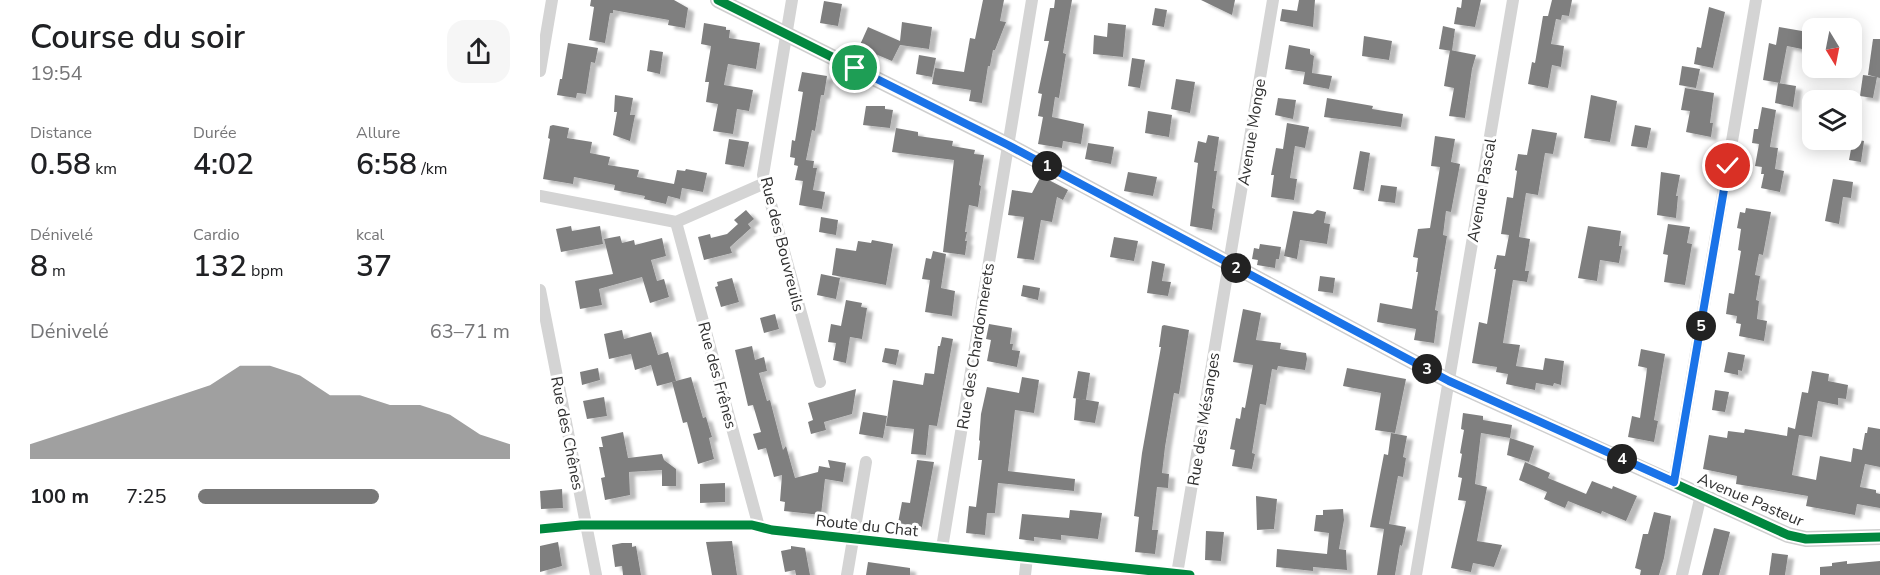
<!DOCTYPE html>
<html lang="fr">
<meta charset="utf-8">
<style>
:root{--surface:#fff;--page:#f6f6f6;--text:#202124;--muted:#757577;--accent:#787878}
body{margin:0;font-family:"Nunito Sans",sans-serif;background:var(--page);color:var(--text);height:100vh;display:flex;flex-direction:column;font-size:22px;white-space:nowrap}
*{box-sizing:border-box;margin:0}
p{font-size:20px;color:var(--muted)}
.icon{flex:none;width:33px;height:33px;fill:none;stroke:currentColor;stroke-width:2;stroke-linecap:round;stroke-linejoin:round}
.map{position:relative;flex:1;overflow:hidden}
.panel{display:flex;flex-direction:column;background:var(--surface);width:540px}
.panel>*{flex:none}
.needle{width:39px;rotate:170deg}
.buttons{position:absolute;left:1262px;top:18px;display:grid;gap:12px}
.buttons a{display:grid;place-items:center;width:60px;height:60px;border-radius:12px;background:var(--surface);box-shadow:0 3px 15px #0003;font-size:30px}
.pin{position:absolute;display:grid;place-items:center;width:51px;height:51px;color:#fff;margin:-26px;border:3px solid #fff;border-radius:50%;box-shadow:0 2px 6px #0007}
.km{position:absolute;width:30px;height:30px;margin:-15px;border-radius:50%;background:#222;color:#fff;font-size:16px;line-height:30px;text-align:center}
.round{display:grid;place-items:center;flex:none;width:63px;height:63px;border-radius:18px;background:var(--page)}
.head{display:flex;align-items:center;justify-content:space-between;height:102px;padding:0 30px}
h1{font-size:33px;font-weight:600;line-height:45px}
.figures{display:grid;grid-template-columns:repeat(3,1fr);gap:9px;height:102px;padding:6px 30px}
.figures div{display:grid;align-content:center}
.figures b{font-size:30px;font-weight:600}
.figures small{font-size:16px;font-weight:400}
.figures p{font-size:16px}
.chart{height:168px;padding:12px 30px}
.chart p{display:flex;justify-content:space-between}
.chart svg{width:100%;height:108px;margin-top:6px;fill:var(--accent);opacity:.7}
ul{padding:0 30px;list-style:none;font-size:20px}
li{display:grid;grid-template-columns:96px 72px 1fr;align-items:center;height:45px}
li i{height:15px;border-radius:8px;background:var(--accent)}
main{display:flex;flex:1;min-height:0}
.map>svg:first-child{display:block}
.building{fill:#7f7f7f;filter:url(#shadow)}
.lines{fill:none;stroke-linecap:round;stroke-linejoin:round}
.street{stroke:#d4d4d4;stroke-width:12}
.secondary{stroke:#cecece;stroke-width:16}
.cycleway-casing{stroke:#fff;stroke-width:13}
.cycleway{stroke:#00873e;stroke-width:9}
.route-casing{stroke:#fff;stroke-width:12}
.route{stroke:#1a73e8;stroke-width:8}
.labels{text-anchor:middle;stroke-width:6;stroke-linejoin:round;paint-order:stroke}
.street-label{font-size:16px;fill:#303030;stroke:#fff}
</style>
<main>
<section class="panel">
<div class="head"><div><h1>Course du soir</h1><p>19:54</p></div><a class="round"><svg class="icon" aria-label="share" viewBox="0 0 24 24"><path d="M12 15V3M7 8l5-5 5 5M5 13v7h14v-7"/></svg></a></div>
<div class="figures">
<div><p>Distance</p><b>0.58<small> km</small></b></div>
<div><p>Durée</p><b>4:02</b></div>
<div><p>Allure</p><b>6:58<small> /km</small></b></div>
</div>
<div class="figures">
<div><p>Dénivelé</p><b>8<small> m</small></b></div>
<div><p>Cardio</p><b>132<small> bpm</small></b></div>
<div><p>kcal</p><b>37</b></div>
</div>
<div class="chart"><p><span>Dénivelé</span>63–71 m</p>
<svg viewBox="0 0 160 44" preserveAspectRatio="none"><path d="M0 44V38L10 34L20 30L30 26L40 22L50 18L60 14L70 6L80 6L90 10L100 18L110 18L120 22L130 22L140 26L150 34L160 38V44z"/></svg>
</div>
<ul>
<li><b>100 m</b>7:25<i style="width:58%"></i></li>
</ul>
</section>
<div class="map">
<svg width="1340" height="575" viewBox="0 0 1340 575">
<defs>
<filter id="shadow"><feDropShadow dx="6" dy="4" stdDeviation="1.5" flood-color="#0004"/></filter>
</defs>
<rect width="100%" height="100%" fill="#fff"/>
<!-- building -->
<g class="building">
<polygon points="51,0 134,0 148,8 145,28 128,25 129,20 73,10 73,13 70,13 65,43 49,40 54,7 50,6"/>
<polygon points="443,0 464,0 460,21 466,22 455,50 453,50 450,66 448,66 442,103 429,101 431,90 392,84 395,68 424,72 430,38 435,39"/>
<polygon points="515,0 532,0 523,53 526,54 519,98 515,97 512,117 544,124 541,144 523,141 522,148 498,144 503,117 498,116 502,94 498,93 509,41 504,41 510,8 514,8"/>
<polygon points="661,0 695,0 692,15"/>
<polygon points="759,0 775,0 773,27 740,21 742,9 757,11"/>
<polygon points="922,0 941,0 935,27 914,24 917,7 921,8"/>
<polygon points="1012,0 1032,0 1029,16 1022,15 1021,20 1016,19 1011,44 1024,46 1021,67 1012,65 1008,88 988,84 992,62 995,63 1003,16 1008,16"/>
<polygon points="284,1 302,4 298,26 280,23"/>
<polygon points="1169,7 1185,12 1173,68 1154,64 1157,47 1161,48"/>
<polygon points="615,8 627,10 624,27 612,25"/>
<polygon points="362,22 392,27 389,49 360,45 352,61 319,47 328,27 360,41"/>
<polygon points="164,23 186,27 186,30 190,30 189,38 220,43 216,69 188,64 184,85 213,90 209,111 197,109 193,134 173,131 178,104 166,102 169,82 165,82 171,46 161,44"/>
<polygon points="568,23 586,25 583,57 553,54 554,35 567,37"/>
<polygon points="903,26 915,29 912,51 899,49"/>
<polygon points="1239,27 1262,31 1262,34 1270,35 1267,50 1247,46 1240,83 1223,80 1229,43 1236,45"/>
<polygon points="824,36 852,41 849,60 822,56"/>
<polygon points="1333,39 1340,39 1340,78 1328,75"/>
<polygon points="28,43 58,48 55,63 51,62 46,94 37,93 36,98 17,95 20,79 22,79"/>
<polygon points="749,45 770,49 770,54 774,56 772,73 792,76 789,89 763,84 765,72 745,69"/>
<polygon points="110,50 123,52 120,74 107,71"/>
<polygon points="910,50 936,55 932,69 925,118 909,116 914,88 904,86"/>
<polygon points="379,55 396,58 392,77 376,74"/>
<polygon points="592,58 605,60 600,88 588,86"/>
<polygon points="1142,66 1160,69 1156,88 1139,85"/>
<polygon points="262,72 287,76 284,95 281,95 275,131 272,130 266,160 274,161 273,168 277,168 273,190 285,192 282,209 259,205 263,181 255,180 258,166 254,165 255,158 250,157 252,140 255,141 263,92 258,91"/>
<polygon points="1323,75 1337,77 1333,98 1320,96"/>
<polygon points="636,79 655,82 650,113 631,109"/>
<polygon points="1238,83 1256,86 1253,107 1235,103"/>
<polygon points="1145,88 1174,93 1170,123 1173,123 1171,137 1146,132 1150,111 1141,110"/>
<polygon points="75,95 93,98 90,115 95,115 90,141 73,135 77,112 74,112"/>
<polygon points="1051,95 1077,101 1070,142 1044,138"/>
<polygon points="738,98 756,100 753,119 735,115"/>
<polygon points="787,98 833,106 832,109 863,114 861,127 784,117"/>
<polygon points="326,106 345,106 345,109 353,110 350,128 323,125"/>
<polygon points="1222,107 1236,110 1230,147 1238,148 1235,169 1244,171 1240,192 1221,188 1224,174 1221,174 1222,167 1215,166 1219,144 1212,143 1214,129 1218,129"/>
<polygon points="608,111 632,115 629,137 605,133"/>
<polygon points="747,123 769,127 765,148 755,146 750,178 757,179 754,200 731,197 734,175 731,175 736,148 743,149"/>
<polygon points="13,125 29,128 27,138 52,142 50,153 70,157 68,165 99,170 97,177 134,184 137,170 145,171 146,169 167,173 163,192 142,188 140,199 128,196 126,204 104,199 105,196 74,190 75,185 34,177 33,184 3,179 10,139 8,138 10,126"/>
<polygon points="1095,125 1111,128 1107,148 1091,146"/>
<polygon points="356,128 378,132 378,136 413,141 412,146 435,150 434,154 444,155 439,185 441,186 438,207 429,205 425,232 427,232 425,241 427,241 425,255 403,252 414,160 352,152"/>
<polygon points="992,129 1017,133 1013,154 1005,153 998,195 986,193 979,237 990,239 985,271 989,271 987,282 973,280 963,343 980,345 976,366 1003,370 1005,358 1024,361 1021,385 1014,383 1013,386 996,383 995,390 966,384 968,374 956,372 957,367 932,363 939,322 947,324 956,269 954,269 957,255 965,256 969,235 961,234 967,197 973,198 977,171 975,170 978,154 987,155"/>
<polygon points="668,135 679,137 674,171 677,171 672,208 675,209 672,230 650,226 658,163 654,162 658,141 666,143"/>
<polygon points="895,136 915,139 911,162 920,164 911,212 906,211 903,235 907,236 895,310 898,311 894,343 874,340 876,329 837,322 840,303 872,309 878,272 876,272 878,258 873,257 878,229 890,228 900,167 891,166"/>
<polygon points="189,139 209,142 204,167 185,164"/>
<polygon points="1313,139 1324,141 1321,162 1309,160"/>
<polygon points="548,143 574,147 571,164 545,159"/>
<polygon points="820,151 830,153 824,191 813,189"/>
<polygon points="588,172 617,177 613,196 584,191"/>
<polygon points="1121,172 1140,175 1136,196 1138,196 1136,218 1117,215"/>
<polygon points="501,176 528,190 523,200 517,197 512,222 501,220 494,260 477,258 484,217 468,215 472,190 492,193"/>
<polygon points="1293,179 1313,182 1311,198 1303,197 1299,224 1285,221"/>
<polygon points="841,185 857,187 855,203 838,201"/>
<polygon points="1206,208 1231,212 1223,255 1219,254 1215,275 1220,276 1216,300 1219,301 1217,319 1227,321 1224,341 1199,336 1201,324 1196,323 1197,316 1186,314 1189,293 1194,294 1201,251 1198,250 1201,229 1197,228 1200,212 1205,213"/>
<polygon points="206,210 214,219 208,224 211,228 190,247 192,253 164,260 158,237 170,234 171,238 187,234 198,224 194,220"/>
<polygon points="777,210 786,212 784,223 790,224 787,244 760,240 757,259 744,256 753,211 773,214"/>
<polygon points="281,217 298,220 296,235 279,232"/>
<polygon points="1128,224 1150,227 1147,243 1152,244 1145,285 1124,282 1128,255 1123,254"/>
<polygon points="31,226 32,231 60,226 63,244 21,252 16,229"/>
<polygon points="1048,226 1081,231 1079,246 1082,246 1079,263 1060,260 1057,281 1038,278"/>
<polygon points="80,236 82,243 94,240 95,245 122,238 126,256 111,260 117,281 124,279 129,297 110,303 102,277 59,289 62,305 40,309 35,281 73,274 64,239"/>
<polygon points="574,237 598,241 594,261 570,257"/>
<polygon points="332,240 353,244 346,285 292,275 296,248 316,251 318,241 331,243"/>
<polygon points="720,244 741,247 739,259 736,259 735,268 717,265 718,260 712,259 714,248 719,249"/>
<polygon points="393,251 406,254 401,288 415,291 412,316 385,312 390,280 382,279 386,258 391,259"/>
<polygon points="612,261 625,264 622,281 631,282 628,296 607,293"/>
<polygon points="281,274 300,278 296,299 277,295"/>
<polygon points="780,276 795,278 793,293 778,291"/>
<polygon points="192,278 199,302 181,307 175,287 178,286 177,282"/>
<polygon points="483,285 500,288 498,300 481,296"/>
<polygon points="306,300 322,303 321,307 327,308 322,339 310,337 306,363 293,360 296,343 288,342 291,324 301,326"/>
<polygon points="703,309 721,313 716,340 741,343 740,349 766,353 767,359 765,370 738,366 737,370 732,369 726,405 720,404 712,453 715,454 712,469 692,466 695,450 690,449 696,418 700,419 702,407 705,408 713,365 693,362"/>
<polygon points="235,314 239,329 224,333 220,318"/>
<polygon points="449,324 472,328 470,344 473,344 472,350 480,351 477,367 447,361 451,340 446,339"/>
<polygon points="624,325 649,330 639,394 634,393 625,447 622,473 629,474 628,488 617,487 612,530 618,530 615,554 595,552 599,517 594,516 602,453 621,347 619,347 622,326"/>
<polygon points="82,330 84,339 111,332 118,355 128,352 136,381 117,386 111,365 95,370 91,354 69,359 64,334"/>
<polygon points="402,337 413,339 397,426 389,425 386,455 371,454 374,429 346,426 353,380 383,385 385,373 394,374 398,346 400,346"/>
<polygon points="212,346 215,360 224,357 227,371 219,373 227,401 230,400 243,450 246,446 255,478 278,472 279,466 290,468 288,460 306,463 303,482 285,479 281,515 244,511 245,502 240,501 242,475 234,477 226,448 218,450 213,434 221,432 213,405 208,406 195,350"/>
<polygon points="345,348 359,350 356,365 342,362"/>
<polygon points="1101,349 1125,354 1114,420 1118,421 1114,442 1088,437 1092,416 1100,418 1106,377 1107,368 1098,366"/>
<polygon points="1188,352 1205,355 1202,371 1198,370 1198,375 1184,372"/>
<polygon points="58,368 60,380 42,385 40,372"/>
<polygon points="807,368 866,379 855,433 835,430 841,393 803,386"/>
<polygon points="538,371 550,373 546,400 533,398"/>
<polygon points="1272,371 1289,374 1288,381 1308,385 1306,399 1298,398 1298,405 1278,401 1272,437 1259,435 1252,475 1276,480 1280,456 1311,462 1313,448 1322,450 1325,433 1327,433 1328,427 1340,429 1340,467 1325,464 1320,487 1336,490 1336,493 1340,494 1340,508 1317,504 1315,515 1266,506 1268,496 1196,484 1197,476 1163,469 1169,435 1187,438 1188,431 1204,433 1205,429 1247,436 1248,427 1255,429 1262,392 1268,393"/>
<polygon points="151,377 163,418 166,417 172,437 169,438 174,459 158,464 147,422 143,423 132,382"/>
<polygon points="482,377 499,380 494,413 475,410 468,471 535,479 534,491 458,483 455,513 447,513 445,535 426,533 429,506 436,507 442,460 438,460 440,441 439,440 441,414 447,387 479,393"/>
<polygon points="316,389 312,414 284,422 286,430 271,434 268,422 273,420 268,403"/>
<polygon points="1175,390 1189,392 1185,412 1172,410"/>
<polygon points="64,397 67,416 47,419 43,401"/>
<polygon points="536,398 559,402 555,423 534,420"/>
<polygon points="323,412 347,416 343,438 319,434"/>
<polygon points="923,413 943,416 943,420 972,425 970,438 941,433 935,484 947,487 937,541 962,545 954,567 933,563 931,572 911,568 926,501 918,500 922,478 918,477 922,454 920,453 924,430 921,429"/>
<polygon points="83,432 88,458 122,454 124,460 136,469 136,486 122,486 122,470 89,472 90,495 65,500 61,478 65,477 59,447 63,447 61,437"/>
<polygon points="851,433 867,436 863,457 866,458 863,477 858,476 849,524 866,527 862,546 860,545 855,575 837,575 844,529 830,527 844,454 848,455"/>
<polygon points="970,438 994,446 989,462 967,455"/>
<polygon points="377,460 394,462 382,527 358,523 362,502 370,503"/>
<polygon points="985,462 1010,473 1008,478 1046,494 1052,481 1072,489 1073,486 1097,496 1086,521 1062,511 1061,514 1028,501 1025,508 1004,499 1007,492 979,480"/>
<polygon points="185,483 185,502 160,503 160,484"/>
<polygon points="22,489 23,508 1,509 0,491"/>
<polygon points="716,496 737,499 734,529 717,530"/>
<polygon points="803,509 804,520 799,549 806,550 807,570 773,567 773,571 736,567 737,549 787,554 789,533 774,531 776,515 783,515 783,510"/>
<polygon points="530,510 562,513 558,539 521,535 521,540 494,537 494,541 479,539 482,514 529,518"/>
<polygon points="1114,512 1131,516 1124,558 1119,575 1100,575 1101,570 1095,568 1103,534 1108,534"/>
<polygon points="1174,528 1190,532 1179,575 1162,575"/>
<polygon points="666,531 684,532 681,561 665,560"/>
<polygon points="192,541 197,575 172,575 166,542"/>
<polygon points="18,542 22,566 0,572 0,546"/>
<polygon points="82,543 92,543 92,547 96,546 101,575 83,575 82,566 75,567 72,545"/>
<polygon points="251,546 265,548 270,575 256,575 255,570 245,572 241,551 251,549"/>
<polygon points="1232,553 1248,555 1245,575 1229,575"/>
<polygon points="1307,561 1307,564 1340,561 1340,575 1280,575 1280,567 1292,566 1292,563"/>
<polygon points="328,562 370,568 370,575 326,575"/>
</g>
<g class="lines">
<!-- street -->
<g class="street">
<polyline points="252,0 223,175 280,382"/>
<polyline points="0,71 12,0"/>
<polyline points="0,196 136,222 225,183"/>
<polyline points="136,222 219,527"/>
<polyline points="0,290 56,575"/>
<polyline points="1134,482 1216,0"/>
<polyline points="0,529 41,525 212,525 232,530 650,575"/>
<polyline points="402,548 492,0"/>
<polyline points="637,574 733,0"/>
<polyline points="307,575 326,462"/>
<polyline points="485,575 487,557"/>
<polyline points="876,575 973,0"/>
<polyline points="1142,575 1161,495"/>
</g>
<!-- secondary -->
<polyline class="secondary" points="178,0 468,145 909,381 1248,535 1266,539 1340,537"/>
<!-- cycleway casing -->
<g class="cycleway-casing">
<g id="cycleway">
<polyline points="178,0 468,145 909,381 1248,535 1266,539 1340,537"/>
<polyline points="0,529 41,525 212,525 232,530 650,575"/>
</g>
</g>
<!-- cycleway -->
<use href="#cycleway" class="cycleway"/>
</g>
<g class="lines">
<!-- route casing -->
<g class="route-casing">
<polyline id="route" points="315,68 468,145 909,381 1134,482 1188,166"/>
</g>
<!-- route -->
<use href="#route" class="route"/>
</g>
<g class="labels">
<!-- street labels -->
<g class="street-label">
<text transform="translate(711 132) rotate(-81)" y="6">Avenue Monge</text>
<text transform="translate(941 190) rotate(-80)" y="6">Avenue Pascal</text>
<text transform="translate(243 244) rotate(76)" y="6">Rue des Bouvreuils</text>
<text transform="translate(435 346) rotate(-81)" y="6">Rue des Chardonnerets</text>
<text transform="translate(178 375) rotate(75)" y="6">Rue des Frênes</text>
<text transform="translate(663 419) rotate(-81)" y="6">Rue des Mésanges</text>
<text transform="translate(28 433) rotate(79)" y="6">Rue des Chênes</text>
<text transform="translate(1211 499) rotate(23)" y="6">Avenue Pasteur</text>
<text transform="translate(327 525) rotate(6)" y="6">Route du Chat</text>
</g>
</g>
</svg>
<div class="buttons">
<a><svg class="needle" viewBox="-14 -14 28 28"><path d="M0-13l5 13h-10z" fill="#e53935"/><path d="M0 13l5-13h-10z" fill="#757577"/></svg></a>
<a><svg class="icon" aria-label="layers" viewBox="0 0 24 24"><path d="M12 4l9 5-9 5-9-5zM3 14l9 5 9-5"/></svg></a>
</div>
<div class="pin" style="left:315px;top:68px;background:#1e9e55"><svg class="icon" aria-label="arrive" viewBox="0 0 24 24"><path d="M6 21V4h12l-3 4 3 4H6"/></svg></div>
<div class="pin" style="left:1188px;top:166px;background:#d93025"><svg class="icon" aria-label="check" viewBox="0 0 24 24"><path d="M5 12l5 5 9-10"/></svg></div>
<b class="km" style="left:507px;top:166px">1</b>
<b class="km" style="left:696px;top:268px">2</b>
<b class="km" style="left:887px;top:369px">3</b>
<b class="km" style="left:1082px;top:459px">4</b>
<b class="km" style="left:1161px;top:326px">5</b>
</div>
</main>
